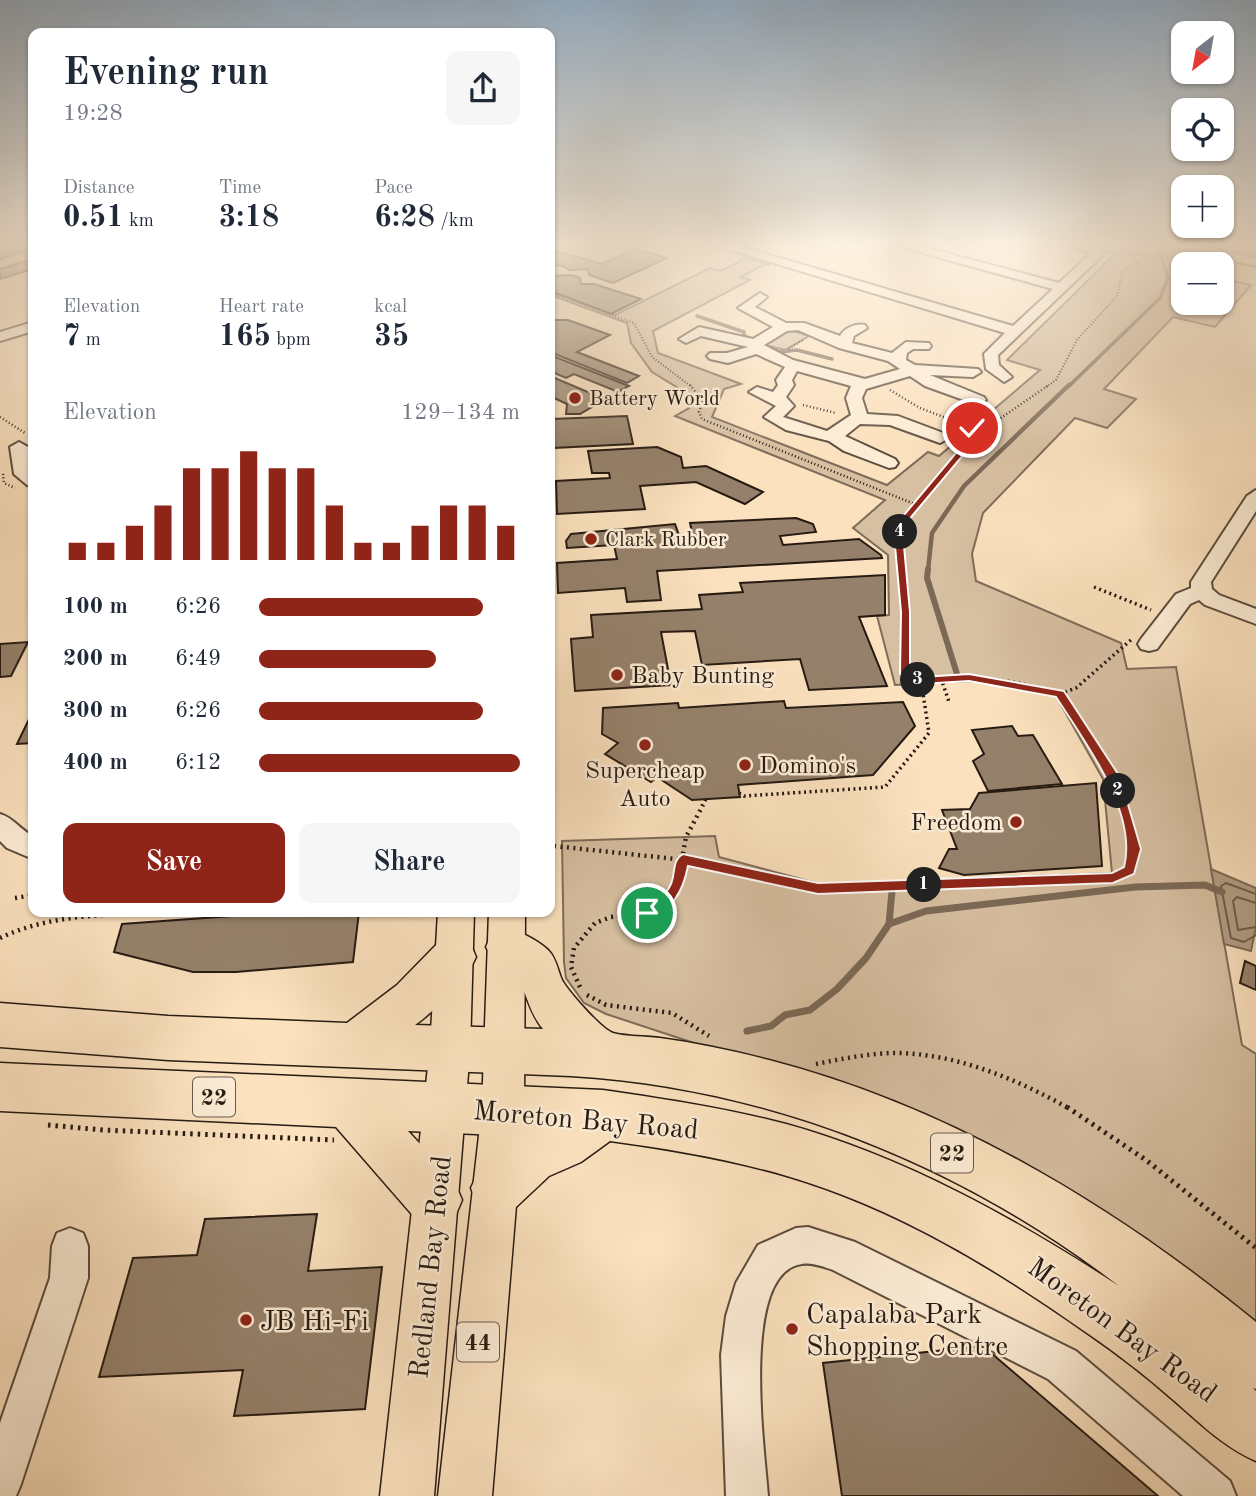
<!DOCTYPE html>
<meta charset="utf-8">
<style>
:root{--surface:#fff;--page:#f6f6f7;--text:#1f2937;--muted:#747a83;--accent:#8f2418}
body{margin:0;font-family:"Old Standard TT",serif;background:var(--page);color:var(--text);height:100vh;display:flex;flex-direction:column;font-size:26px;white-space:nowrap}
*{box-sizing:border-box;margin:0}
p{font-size:23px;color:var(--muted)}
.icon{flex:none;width:38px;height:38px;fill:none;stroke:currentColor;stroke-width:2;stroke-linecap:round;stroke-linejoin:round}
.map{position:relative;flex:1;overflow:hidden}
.details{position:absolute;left:28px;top:28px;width:527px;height:889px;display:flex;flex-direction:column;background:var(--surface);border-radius:14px;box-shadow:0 2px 5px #0004}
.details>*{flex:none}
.needle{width:46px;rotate:211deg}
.fabs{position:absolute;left:1171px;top:21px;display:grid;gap:14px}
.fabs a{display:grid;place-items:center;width:63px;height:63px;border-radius:14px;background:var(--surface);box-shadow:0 2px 5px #0004;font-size:35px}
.pin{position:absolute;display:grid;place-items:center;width:60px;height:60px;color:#fff;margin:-30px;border:4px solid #fff;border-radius:50%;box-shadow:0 2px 7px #0007}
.km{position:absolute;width:35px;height:35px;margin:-18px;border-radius:50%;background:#222;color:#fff;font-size:19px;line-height:35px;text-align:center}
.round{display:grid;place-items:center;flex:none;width:74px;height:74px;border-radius:14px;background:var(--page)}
.headline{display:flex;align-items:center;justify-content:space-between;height:119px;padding:0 35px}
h1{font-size:38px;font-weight:700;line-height:52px}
.metrics{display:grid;grid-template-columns:repeat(3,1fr);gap:10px;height:119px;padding:7px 35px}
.metrics div{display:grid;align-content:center}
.metrics b{font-size:30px;font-weight:700}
.metrics small{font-size:19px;font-weight:400}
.metrics p{font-size:19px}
.chart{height:196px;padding:14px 35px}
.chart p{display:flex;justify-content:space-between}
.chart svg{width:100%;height:126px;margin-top:7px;stroke:var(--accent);stroke-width:6}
.cta{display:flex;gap:14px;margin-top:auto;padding:14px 35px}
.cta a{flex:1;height:80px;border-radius:14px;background:var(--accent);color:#fff;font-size:28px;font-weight:700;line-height:80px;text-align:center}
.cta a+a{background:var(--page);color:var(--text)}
ul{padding:0 35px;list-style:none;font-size:23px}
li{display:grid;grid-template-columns:112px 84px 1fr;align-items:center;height:52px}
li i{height:18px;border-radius:9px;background:var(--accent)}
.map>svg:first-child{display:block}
.green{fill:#d7bfa1;stroke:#7e6c5a;stroke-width:2}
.water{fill:#b39d84;stroke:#7b6956;stroke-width:2}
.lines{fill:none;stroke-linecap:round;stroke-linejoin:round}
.shore{stroke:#6c5c4b;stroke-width:2}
.stream-far3{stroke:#7b6956;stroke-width:3.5}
.stream-far2{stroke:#7b6956;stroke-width:4.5}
.stream-far1{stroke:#7b6956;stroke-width:6}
.stream{stroke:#7b6956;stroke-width:7}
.building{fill:#95816b;stroke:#261a12;stroke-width:2}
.minor-casing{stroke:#5b4c3d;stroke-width:4}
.major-casing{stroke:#261a12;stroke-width:3}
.highway-casing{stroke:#261a12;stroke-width:3}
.path-far4{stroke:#261a12;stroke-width:2;stroke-dasharray:1 2;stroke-linecap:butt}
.path-far3{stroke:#261a12;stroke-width:2.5;stroke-dasharray:1 2.5;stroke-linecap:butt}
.path-far2{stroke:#261a12;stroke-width:3.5;stroke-dasharray:2 3.5;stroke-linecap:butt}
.path-far1{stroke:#261a12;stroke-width:4.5;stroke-dasharray:2 4.5;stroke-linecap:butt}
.path{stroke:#261a12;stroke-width:5;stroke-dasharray:2.5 5;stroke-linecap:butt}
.minor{fill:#fcecd5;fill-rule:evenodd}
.major{fill:#fbe1be;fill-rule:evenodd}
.highway{fill:#fbe1be;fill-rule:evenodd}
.route{fill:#8f2418;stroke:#fff;stroke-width:2}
.poi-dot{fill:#8f2418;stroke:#fcecd5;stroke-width:2.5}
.labels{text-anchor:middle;stroke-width:5;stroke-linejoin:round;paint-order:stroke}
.far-poi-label{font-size:21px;fill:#261a12;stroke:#fcecd5;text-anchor:start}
.shield{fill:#fcecd5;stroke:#66594c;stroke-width:2}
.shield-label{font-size:23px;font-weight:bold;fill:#261a12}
.poi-label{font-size:24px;fill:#261a12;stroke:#fcecd5;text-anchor:start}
.near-street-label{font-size:28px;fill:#261a12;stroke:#fcecd5}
.near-poi-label{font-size:28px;fill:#261a12;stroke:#fcecd5;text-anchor:start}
</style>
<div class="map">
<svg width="1256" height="1496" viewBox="0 0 1256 1496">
<rect width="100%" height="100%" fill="#fbe1be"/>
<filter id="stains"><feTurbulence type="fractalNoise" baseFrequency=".00286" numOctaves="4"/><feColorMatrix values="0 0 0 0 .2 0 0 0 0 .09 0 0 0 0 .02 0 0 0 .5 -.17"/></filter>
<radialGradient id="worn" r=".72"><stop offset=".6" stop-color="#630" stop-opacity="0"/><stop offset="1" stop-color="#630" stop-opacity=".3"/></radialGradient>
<!-- green -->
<g class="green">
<polygon points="1102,242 1176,242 1184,264 1183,303 1222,303 1222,278 1251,285 1215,327 1173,317 1104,389 1136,399 1107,428 1075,418 983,513 972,554 976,581 1121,643 1127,669 1176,667 1242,1045 1256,1054 1256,1325 1146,1238 1022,1161 970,1135 805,1071 694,1043 606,1014 584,1003 566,978 564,962 562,841 715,836 719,857 820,884 1112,873 1103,779 1055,694 969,681 895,685 877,616 889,615 888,555 853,528 885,500 675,416 689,408 678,388 652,372 631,343 627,323 550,295 550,292 615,315 710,268 720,271 741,261 742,257 770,265 763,265 741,277 750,280 653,331 658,353 741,384 724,389 712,417 887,485 928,452 939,456 1040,370 1007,360 1116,253 1095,247"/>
<polygon points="787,329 809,336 785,350 765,345 763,344"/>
</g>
<!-- water -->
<polygon class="water" points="1211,869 1256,888 1256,927 1251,951 1224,944"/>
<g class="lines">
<!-- shore -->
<g class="shore">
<polyline points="1256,894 1226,883 1221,886 1231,938 1244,942 1256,935"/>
<polyline points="1256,903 1237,897 1233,901 1238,930 1256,927"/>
</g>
<!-- stream-far3 -->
<g class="stream-far3">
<polyline points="697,316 744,332 744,336 752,339"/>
<polyline points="771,349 780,352 797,350 832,359"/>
<polyline points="1068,387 1160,298 1168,278 1157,242"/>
</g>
<!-- stream-far2 -->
<polyline class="stream-far2" points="928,570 932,533 964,486 1069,385"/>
<!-- stream-far1 -->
<polyline class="stream-far1" points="928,569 927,578 957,674"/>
<!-- stream -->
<g class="stream">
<polyline points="889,924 926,911 1135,887 1205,885 1222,892"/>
<polyline points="747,1031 771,1026 785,1015 810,1010 837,989 866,958 889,924 892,891"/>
</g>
</g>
<!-- building -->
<g class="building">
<polygon points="0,242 33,242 33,249 0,259"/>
<polygon points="635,249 667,258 613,283 589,275 588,269 569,270 563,266 550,265 550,254 556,254 556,251 602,264"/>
<polygon points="33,259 33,269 0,279 0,269"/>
<polygon points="571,275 580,278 581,284 594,284 641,299 611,314 553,292 551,276"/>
<polygon points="555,320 568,320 610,335 577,352 639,376 627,383 550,352 550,323"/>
<polygon points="550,355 629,386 618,392 574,374 566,378 550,371"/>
<polygon points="550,376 595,395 597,404 580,414 566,414 567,404 550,396"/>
<polygon points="627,416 633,444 554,448 554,440 550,440 552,419"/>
<polygon points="657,447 681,457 683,468 706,466 763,492 745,504 696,482 640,486 645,509 557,514 556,481 610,478 609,473 592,473 588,451"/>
<polygon points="796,518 813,524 816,532 780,536 783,545 859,539 881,555 882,558 657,571 661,600 627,602 625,588 558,593 557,563 617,559 614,545 567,548 566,541 571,534 675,524 680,538 693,537 690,523"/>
<polygon points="885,575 885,615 859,617 887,686 809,690 800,659 702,665 695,631 661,632 671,685 575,691 571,639 593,637 591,615 702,609 699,595 743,592 740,583"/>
<polygon points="28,642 11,676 0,677 0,644"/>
<polygon points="784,701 786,708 903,702 915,726 873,775 738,785 740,797 692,800 657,777 651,782 605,754 618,743 602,734 603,708 678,703 679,708"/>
<polygon points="33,711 33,743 17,744"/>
<polygon points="1012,726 1018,736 1033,735 1062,784 988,791 973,761 984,754 972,730"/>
<polygon points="1096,783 1102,866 964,875 939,868 949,849 957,849 942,810 970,809 979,793"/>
<polygon points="285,912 359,912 353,962 236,972 193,972 114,952 122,924"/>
<polygon points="1245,961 1256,966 1256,990 1240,983"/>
<polygon points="317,1214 308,1271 382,1267 365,1409 234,1416 243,1370 99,1377 133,1258 197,1255 205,1219"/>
<polygon points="983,1346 1158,1496 842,1496 823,1363"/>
</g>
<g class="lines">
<!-- minor casing -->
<g class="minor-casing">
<g id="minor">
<polygon points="704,242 725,242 1013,326 1053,289 883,242 905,242 1059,283 1091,253 1056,242 1078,242 1106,252 998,355 999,365 1012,377 1004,382 986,369 984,354 1005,333"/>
<polygon points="1184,242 1256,258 1256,266 1180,249 1178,246"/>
<path d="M 760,293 L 767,297 L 755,307 L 786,323 L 804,323 L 840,336 C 844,328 856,323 865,325 L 867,328 L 854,336 L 852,343 L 892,353 L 906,342 L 929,343 L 931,346 L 929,349 L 913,349 L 907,353 L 906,360 L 915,365 L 978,369 L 981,372 L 973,377 L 930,375 L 984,397 L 986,400 L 978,405 L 972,403 L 925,386 L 910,376 L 866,389 L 862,398 L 867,414 L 898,416 L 946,434 L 949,438 L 940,443 L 890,425 L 860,424 L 845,436 L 895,459 L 898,463 L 895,467 L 889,468 L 844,451 L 829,441 L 786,430 L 764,417 L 776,406 L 749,392 L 757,387 L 773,392 L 778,385 L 776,380 L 785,367 L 756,354 L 728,363 L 710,359 L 707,356 L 710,353 L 727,353 L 748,347 L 701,336 L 686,343 L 679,339 L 699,327 L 753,339 L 773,327 L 738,308 ZM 798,330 L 839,348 L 888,361 L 900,369 L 865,379 L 793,360 L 764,345 L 787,331 ZM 797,371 L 851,386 L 846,398 L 851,415 L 827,431 L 783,417 L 794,406 L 786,397 L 794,385 L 792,380 Z"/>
<polygon points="33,322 33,331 0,341 0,332"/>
<polygon points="19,442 28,447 33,486 27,485 14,474 10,447"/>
<polygon points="1256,490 1256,511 1211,582 1212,589 1219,595 1256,609 1256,624 1205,605 1199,600 1190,604 1157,649 1149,651 1141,649 1138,644 1141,639 1176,594 1191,588 1191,582 1247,496"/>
<path d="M 0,814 C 14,818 20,830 33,836 L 33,859 L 7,848 L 0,841 Z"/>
<path d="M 808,1227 L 855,1242 L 1076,1351 L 1230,1481 L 1236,1496 L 1183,1496 L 1048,1379 L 833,1270 C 824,1267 812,1262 802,1264 C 739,1272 765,1452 768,1496 L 726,1496 L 721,1355 L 726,1316 L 736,1283 L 758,1245 L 796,1228 Z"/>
<polygon points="70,1228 83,1233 88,1246 88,1278 21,1484 16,1496 0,1496 0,1423 50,1278 52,1246 57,1233"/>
</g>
</g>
<!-- major casing -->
<g class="major-casing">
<g id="major">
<polygon points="438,912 474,912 470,1049 434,1496 380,1496 430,1049"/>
<polygon points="489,912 525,912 524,1109 492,1496 438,1496 482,1109"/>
</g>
</g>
<!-- highway casing -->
<g class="highway-casing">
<path id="highway" d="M 508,928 C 522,933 538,940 549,951 C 556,958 558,971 562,980 C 568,991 601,1029 613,1033 C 627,1037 645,1036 660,1038 C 697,1043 734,1051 769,1060 C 950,1107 1113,1205 1256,1322 L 1256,1389 L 1253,1388 L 1256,1391 L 1256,1461 C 1223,1447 1198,1421 1171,1398 C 1145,1375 1116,1353 1087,1333 C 995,1268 896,1208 787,1176 C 729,1159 669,1149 610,1141 L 581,1162 L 549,1176 L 516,1207 L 497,1214 L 478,1207 L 471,1188 C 480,1166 499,1146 521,1136 L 408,1131 L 454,1181 L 462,1200 L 454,1219 L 435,1227 L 416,1219 L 336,1127 L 0,1111 L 0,1063 L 603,1090 C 665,1099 725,1108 786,1124 C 905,1157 1016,1219 1119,1286 C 960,1164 770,1088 571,1076 L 168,1060 L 0,1047 L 0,1003 L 168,1016 L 347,1023 L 397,985 L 438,943 L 454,937 L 470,943 L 476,957 C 464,983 438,1008 415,1025 L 543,1029 C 529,1013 528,994 517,979 C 508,965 496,967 486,947 L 492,933 Z"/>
</g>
<!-- path-far4 -->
<g class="path-far4">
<polyline points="1116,253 1178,257"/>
<polyline points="550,294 634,323 652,357 692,387"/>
<polyline points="789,349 803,340"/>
<polyline points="1046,387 1056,380 1077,340 1117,296 1123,270 1137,263 1132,254"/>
</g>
<!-- path-far3 -->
<g class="path-far3">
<polyline points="690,385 703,401 699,412 702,419 917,505"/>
<polyline points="890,390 920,408 975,429 976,435"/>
<polyline points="803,405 836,413"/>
<polyline points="0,417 25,433"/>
<polyline points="3,474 4,483 15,488"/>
<polyline points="902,570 899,535 902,522 976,435 1049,385"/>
</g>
<!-- path-far2 -->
<g class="path-far2">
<path d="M 902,569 L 905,674 C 917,683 928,679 942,678 C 981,675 1023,682 1060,694 L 1114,777 L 1123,806"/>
<polyline points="1094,587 1151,610"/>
<polyline points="941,678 949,702"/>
<polyline points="1060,694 1076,688 1132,639"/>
<polyline points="739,793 744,796 885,787 929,733 921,680"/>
<polyline points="702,806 706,799"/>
</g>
<!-- path-far1 -->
<g class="path-far1">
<polyline points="554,846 704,862 818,888 1113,878 1129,870 1135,849 1122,805"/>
<polyline points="15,898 33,895"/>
<path d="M 0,938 C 52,913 112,915 168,912"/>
<polyline points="580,987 571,967 574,948 595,923 611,917 647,913 662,905 677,887 686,837 703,805"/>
<polyline points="587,995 606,1005 672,1013 709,1036"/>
<path d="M 816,1064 C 841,1059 866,1054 891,1053 C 953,1052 1017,1079 1070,1109"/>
</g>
<!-- path -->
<g class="path">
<polyline points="1067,1107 1146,1160 1256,1248"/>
<polyline points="48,1125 103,1130 334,1140"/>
</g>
<!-- minor -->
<use href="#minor" class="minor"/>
<!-- major -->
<use href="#major" class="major"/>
<!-- highway -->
<use href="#highway" class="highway"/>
</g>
<!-- sky -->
<linearGradient id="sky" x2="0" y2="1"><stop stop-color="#93abc0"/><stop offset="0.54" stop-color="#fdf2e2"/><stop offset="1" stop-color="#fdf2e2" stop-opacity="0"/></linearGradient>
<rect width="1256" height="452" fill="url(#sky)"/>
<!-- route -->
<path class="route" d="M 970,426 L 975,426 L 980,435 L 907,522 L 903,535 L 910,612 L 910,673 L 921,677 L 969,674 L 1064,691 L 1120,777 L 1141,849 L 1134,874 L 1113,883 L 818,894 L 688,866 C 683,892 673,909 647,919 L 642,917 L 642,909 C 654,904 664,898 670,886 C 676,876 671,860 683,854 L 818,883 L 1112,873 L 1124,867 C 1138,812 1085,742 1056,697 L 969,681 L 921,684 L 905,680 L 900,674 L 901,612 L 894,535 L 898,522 L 972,434 Z"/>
<!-- markers -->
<g class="poi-dot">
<circle cx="575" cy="398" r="7"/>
<circle cx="591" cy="539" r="7"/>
<circle cx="617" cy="675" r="7"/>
<circle cx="645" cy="745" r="7"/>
<circle cx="745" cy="765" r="7"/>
<circle cx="1016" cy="822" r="7"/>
<circle cx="246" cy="1320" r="7"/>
<circle cx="792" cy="1329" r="7"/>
</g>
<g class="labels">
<!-- far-poi labels -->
<g class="far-poi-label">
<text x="589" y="405">Battery World</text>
<text x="605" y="546">Clark Rubber</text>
</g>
<!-- shield labels -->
<g class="shield">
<rect x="193" y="1077.5" width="42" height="39" rx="5"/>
<rect x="931" y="1133.5" width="42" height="39" rx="5"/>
<rect x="457" y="1322.5" width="42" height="39" rx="5"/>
</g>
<g class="shield-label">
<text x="214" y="1105">22</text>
<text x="952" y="1161">22</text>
<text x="478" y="1350">44</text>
</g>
<!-- poi labels -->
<g class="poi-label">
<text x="631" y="683">Baby Bunting</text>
<text x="759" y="773">Domino's</text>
<text x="645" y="778" text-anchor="middle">Supercheap<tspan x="645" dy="28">Auto</tspan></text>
<text x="1002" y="830" text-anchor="end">Freedom</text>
</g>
<!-- near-street labels -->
<g class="near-street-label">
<text transform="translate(586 1119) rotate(5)" y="10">Moreton Bay Road</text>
<text transform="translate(429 1267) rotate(-84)" y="10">Redland Bay Road</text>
<text transform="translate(1123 1329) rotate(36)" y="10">Moreton Bay Road</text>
</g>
<!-- near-poi labels -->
<g class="near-poi-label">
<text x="806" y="1323">Capalaba Park<tspan x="806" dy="32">Shopping Centre</tspan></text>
<text x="260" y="1330">JB Hi-Fi</text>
</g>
</g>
<rect width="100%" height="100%" filter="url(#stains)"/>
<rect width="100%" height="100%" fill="url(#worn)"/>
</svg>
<div class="fabs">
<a><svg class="needle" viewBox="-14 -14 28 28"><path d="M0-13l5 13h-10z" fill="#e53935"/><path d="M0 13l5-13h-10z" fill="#747a83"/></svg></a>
<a><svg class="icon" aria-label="locate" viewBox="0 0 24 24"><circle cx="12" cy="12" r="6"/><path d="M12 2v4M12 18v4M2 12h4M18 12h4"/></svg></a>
<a>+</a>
<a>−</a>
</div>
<div class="pin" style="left:647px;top:913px;background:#1e9e55"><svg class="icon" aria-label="arrive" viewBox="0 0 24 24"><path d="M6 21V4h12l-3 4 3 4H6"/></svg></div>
<div class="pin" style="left:972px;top:428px;background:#d93025"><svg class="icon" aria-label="check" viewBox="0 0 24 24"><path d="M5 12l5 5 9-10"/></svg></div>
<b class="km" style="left:924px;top:885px">1</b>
<b class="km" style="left:1118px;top:791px">2</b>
<b class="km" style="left:918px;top:680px">3</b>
<b class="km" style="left:900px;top:532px">4</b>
<section class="details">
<div class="headline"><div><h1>Evening run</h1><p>19:28</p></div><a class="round"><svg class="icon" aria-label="share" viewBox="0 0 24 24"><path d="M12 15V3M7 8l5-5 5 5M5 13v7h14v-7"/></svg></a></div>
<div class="metrics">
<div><p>Distance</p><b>0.51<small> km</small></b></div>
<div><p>Time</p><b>3:18</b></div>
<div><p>Pace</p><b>6:28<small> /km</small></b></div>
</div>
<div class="metrics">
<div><p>Elevation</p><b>7<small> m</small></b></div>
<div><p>Heart rate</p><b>165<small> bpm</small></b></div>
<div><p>kcal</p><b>35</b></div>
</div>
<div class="chart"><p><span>Elevation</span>129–134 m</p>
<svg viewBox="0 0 160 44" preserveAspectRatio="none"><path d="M5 44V38M15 44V38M25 44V32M35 44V25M45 44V12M55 44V12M65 44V6M75 44V12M85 44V12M95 44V25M105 44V38M115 44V38M125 44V32M135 44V25M145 44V25M155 44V32"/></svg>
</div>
<ul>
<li><b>100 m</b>6:26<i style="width:86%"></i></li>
<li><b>200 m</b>6:49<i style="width:68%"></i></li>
<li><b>300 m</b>6:26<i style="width:86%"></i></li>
<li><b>400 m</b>6:12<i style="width:100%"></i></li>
</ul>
<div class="cta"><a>Save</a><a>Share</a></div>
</section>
</div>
